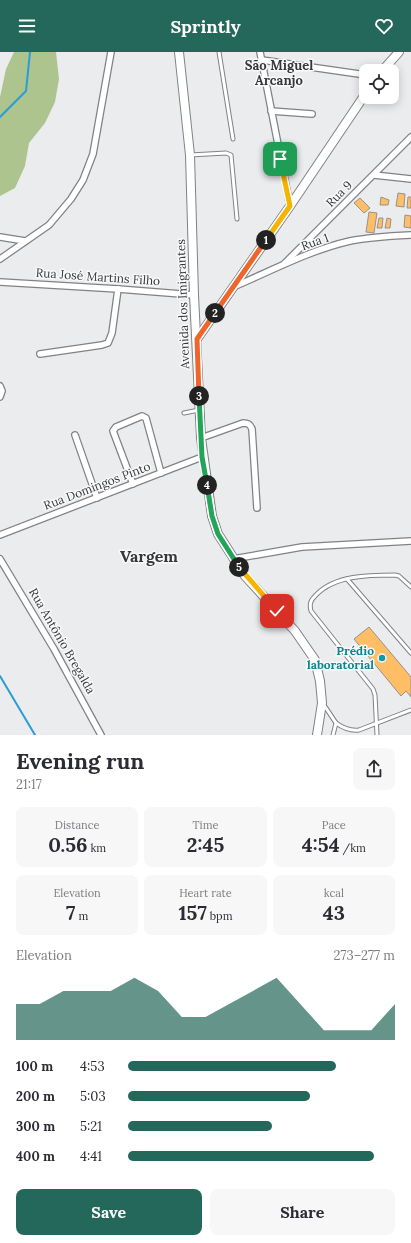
<!DOCTYPE html>
<meta charset="utf-8">
<style>
:root{--surface:#fff;--page:#f7f7f7;--text:#2b2b33;--muted:#7c7c81;--accent:#24685b}
body{margin:0;font-family:Lora,serif;background:var(--page);color:var(--text);height:100vh;display:flex;flex-direction:column;font-size:15px;white-space:nowrap}
*{box-sizing:border-box;margin:0}
p{font-size:13px;color:var(--muted)}
.icon{flex:none;width:22px;height:22px;fill:none;stroke:currentColor;stroke-width:2;stroke-linecap:round;stroke-linejoin:round}
.map{position:relative;height:683px;overflow:hidden}
.drawer{display:flex;flex-direction:column;background:var(--surface);flex:1}
.drawer>*{flex:none}
.tools{position:absolute;left:359px;top:12px;display:grid;gap:8px}
.tools a{display:grid;place-items:center;width:40px;height:40px;border-radius:8px;background:var(--surface);box-shadow:0 2px 10px #0003;font-size:20px}
.pin{position:absolute;display:grid;place-items:center;width:34px;height:34px;color:#fff;margin:-17px;border-radius:8px;box-shadow:0 2px 6px #0006}
.km{position:absolute;width:20px;height:20px;margin:-10px;border-radius:50%;background:#222;color:#fff;font-size:11px;line-height:20px;text-align:center}
.round{display:grid;place-items:center;flex:none;width:42px;height:42px;border-radius:8px;background:var(--page)}
.summary{display:flex;align-items:center;justify-content:space-between;height:68px;padding:0 16px}
h1{font-size:22px;font-weight:700;line-height:30px}
.metrics{display:grid;grid-template-columns:repeat(3,1fr);gap:6px;height:68px;padding:4px 16px}
.metrics div{display:grid;align-content:center;border-radius:8px;background:var(--page);text-align:center}
.metrics b{font-size:20px;font-weight:700}
.metrics small{font-size:11px;font-weight:400}
.metrics p{font-size:11px}
.chart{height:112px;padding:8px 16px}
.chart p{display:flex;justify-content:space-between}
.chart svg{width:100%;height:72px;margin-top:4px;fill:var(--accent);opacity:.7}
.cta{display:flex;gap:8px;margin-top:auto;padding:8px 16px}
.cta a{flex:1;height:46px;border-radius:8px;background:var(--accent);color:#fff;font-size:16px;font-weight:700;line-height:46px;text-align:center}
.cta a+a{background:var(--page);color:var(--text)}
ul{padding:0 16px;list-style:none;font-size:13px}
li{display:grid;grid-template-columns:64px 48px 1fr;align-items:center;height:30px}
li i{height:10px;border-radius:5px;background:var(--accent)}
header{display:flex;justify-content:space-between;align-items:center;height:52px;padding:0 16px;background:var(--accent);color:#fff;font-size:18px;font-weight:700}
.map>svg:first-child{display:block}
.green{fill:#aec48e}
.lines{fill:none;stroke-linecap:round;stroke-linejoin:round}
.stream{stroke:#299dd5;stroke-width:2}
.building{fill:#ffbd66;stroke:#949291}
.lane-casing{stroke:#818284;stroke-width:5}
.street-casing{stroke:#818284;stroke-width:8}
.secondary-casing{stroke:#818284;stroke-width:10}
.lane{stroke:#fff;stroke-width:3}
.street{stroke:#fff;stroke-width:5.5}
.secondary{stroke:#fff;stroke-width:8}
.split-1-casing{stroke:#fff;stroke-width:8}
.split-2-casing{stroke:#fff;stroke-width:8}
.split-3-casing{stroke:#fff;stroke-width:8}
.split-4-casing{stroke:#fff;stroke-width:8}
.split-5-casing{stroke:#fff;stroke-width:8}
.split-6-casing{stroke:#fff;stroke-width:8}
.split-1{stroke:#f5b400;stroke-width:5}
.split-2{stroke:#f0652b;stroke-width:5}
.split-3{stroke:#f0652b;stroke-width:5}
.split-4{stroke:#22a559;stroke-width:5}
.split-5{stroke:#22a559;stroke-width:5}
.split-6{stroke:#f5b400;stroke-width:5}
.culture-dot{fill:#0f9aa8;stroke:#f8f9fb;stroke-width:1.5}
.labels{text-anchor:middle;stroke-width:3;stroke-linejoin:round;paint-order:stroke}
.street-label{font-size:12px;fill:#363737;stroke:#f8f9fb}
.culture-label{font-size:12px;font-weight:bold;fill:#0d838f;stroke:#f8f9fb;text-anchor:end}
.neighbourhood-label{font-size:13px;font-weight:bold;fill:#363737;stroke:#f8f9fb}
.district-label{font-size:16px;font-weight:bold;fill:#363737;stroke:#f8f9fb}
</style>
<header><svg class="icon" aria-label="menu" viewBox="0 0 24 24"><path d="M4 6h16M4 12h16M4 18h16"/></svg>Sprintly<svg class="icon" aria-label="heart" viewBox="0 0 24 24"><path d="M12 20l-8-8c-3-5 5-10 8-4 3-6 11-1 8 4z"/></svg></header>
<div class="map">
<svg width="411" height="683" viewBox="0 0 411 683">
<rect width="100%" height="100%" fill="#ebecee"/>
<!-- green -->
<polygon class="green" points="14,0 56,0 59,27 55,50 45,71 29,91 25,114 15,136 0,144 0,45 6,17"/>
<g class="lines">
<!-- stream -->
<g class="stream">
<polyline points="0,65 26,39 30,0"/>
<polyline points="0,624 35,683"/>
</g>
</g>
<!-- building -->
<g class="building">
<polygon points="398,141 405,142 404,155 396,154"/>
<polygon points="381,145 389,148 388,153 380,153"/>
<polygon points="408,145 411,145 411,156 407,156"/>
<polygon points="360,146 370,156 364,161 354,151"/>
<polygon points="369,160 377,161 374,181 366,180"/>
<polygon points="405,163 411,164 411,176 404,175"/>
<polygon points="379,166 383,166 382,176 377,176"/>
<polygon points="387,166 391,167 390,176 385,176"/>
<polygon points="369,575 411,625 411,645 406,639 401,644 354,587"/>
</g>
<g class="lines">
<!-- lane casing -->
<g class="lane-casing">
<g id="lane">
<polyline points="219,0 233,87"/>
<polyline points="190,103 226,101 231,103 237,167"/>
<polyline points="184,361 199,358"/>
<polyline points="347,527 411,601"/>
<polyline points="324,653 336,671 333,683"/>
<path d="M 336,671 C 343,676 351,679 359,678 L 411,658"/>
<path d="M 377,683 L 375,643 L 373,637 L 311,559 C 309,551 311,548 316,543 C 335,523 369,523 395,523 L 399,524 L 411,535"/>
</g>
</g>
<!-- street casing -->
<g class="street-casing">
<g id="street">
<polyline points="260,0 290,154"/>
<polyline points="262,8 366,23"/>
<polyline points="271,59 312,62"/>
<polyline points="374,123 411,127"/>
<polyline points="0,185 25,189"/>
<polyline points="0,207 49,173 71,147 83,128 93,102 111,0"/>
<polyline points="284,212 411,85"/>
<polyline points="0,230 118,237 194,243"/>
<path d="M 233,235 C 271,219 310,198 350,189 C 370,185 390,184 411,183"/>
<polyline points="40,302 102,293 108,291 112,281 118,237"/>
<polyline points="0,334 2,339 0,345"/>
<polyline points="75,383 97,446"/>
<path d="M 201,386 L 243,371 C 248,371 250,372 252,377 L 257,456"/>
<polyline points="133,432 113,379 116,375 142,364 146,366 161,421"/>
<polyline points="0,483 202,405"/>
<polyline points="0,507 54,597 101,683"/>
<polyline points="233,507 302,495 411,489"/>
</g>
</g>
<!-- secondary casing -->
<g class="secondary-casing">
<g id="secondary">
<polyline points="179,0 190,103 194,243 201,386 212,464 218,482 245,524 295,579 315,608 320,629 322,651 317,683"/>
<polyline points="382,19 399,0"/>
<polyline points="197,287 290,154 366,41"/>
</g>
</g>
<!-- lane -->
<use href="#lane" class="lane"/>
<!-- street -->
<use href="#street" class="street"/>
<!-- secondary -->
<use href="#secondary" class="secondary"/>
</g>
<g class="lines">
<!-- split-1 casing -->
<g class="split-1-casing">
<polyline id="split-1" points="266,188 290,154 280,107"/>
</g>
<!-- split-2 casing -->
<g class="split-2-casing">
<polyline id="split-2" points="215,261 266,188"/>
</g>
<!-- split-3 casing -->
<g class="split-3-casing">
<polyline id="split-3" points="199,344 197,287 215,261"/>
</g>
<!-- split-4 casing -->
<g class="split-4-casing">
<polyline id="split-4" points="199,344 202,405 207,433"/>
</g>
<!-- split-5 casing -->
<g class="split-5-casing">
<polyline id="split-5" points="207,433 212,464 218,482 239,515"/>
</g>
<!-- split-6 casing -->
<g class="split-6-casing">
<polyline id="split-6" points="239,515 277,559"/>
</g>
<!-- split-1 -->
<use href="#split-1" class="split-1"/>
<!-- split-2 -->
<use href="#split-2" class="split-2"/>
<!-- split-3 -->
<use href="#split-3" class="split-3"/>
<!-- split-4 -->
<use href="#split-4" class="split-4"/>
<!-- split-5 -->
<use href="#split-5" class="split-5"/>
<!-- split-6 -->
<use href="#split-6" class="split-6"/>
</g>
<!-- markers -->
<circle class="culture-dot" cx="382" cy="606" r="4"/>
<g class="labels">
<!-- street labels -->
<g class="street-label">
<text transform="translate(339 142) rotate(-45)" y="4">Rua 9</text>
<text transform="translate(315 190) rotate(-20)" y="4">Rua 1</text>
<text transform="translate(98 225) rotate(4)" y="4">Rua José Martins Filho</text>
<text transform="translate(183 252) rotate(-92)" y="4">Avenida dos Imigrantes</text>
<text transform="translate(97 434) rotate(-21)" y="4">Rua Domingos Pinto</text>
<text transform="translate(62 589) rotate(60)" y="4">Rua Antônio Bregalda</text>
</g>
<!-- culture labels -->
<g class="culture-label">
<text x="374" y="603">Prédio<tspan x="374" dy="14">laboratorial</tspan></text>
</g>
<!-- neighbourhood labels -->
<g class="neighbourhood-label">
<text x="279" y="18">São Miguel<tspan x="279" dy="15">Arcanjo</tspan></text>
</g>
<!-- district labels -->
<g class="district-label">
<text x="149" y="510">Vargem</text>
</g>
</g>
</svg>
<div class="tools">
<a><svg class="icon" aria-label="locate" viewBox="0 0 24 24"><circle cx="12" cy="12" r="6"/><path d="M12 2v4M12 18v4M2 12h4M18 12h4"/></svg></a>
</div>
<div class="pin" style="left:280px;top:107px;background:#1e9e55"><svg class="icon" aria-label="arrive" viewBox="0 0 24 24"><path d="M6 21V4h12l-3 4 3 4H6"/></svg></div>
<div class="pin" style="left:277px;top:559px;background:#d93025"><svg class="icon" aria-label="check" viewBox="0 0 24 24"><path d="M5 12l5 5 9-10"/></svg></div>
<b class="km" style="left:266px;top:188px">1</b>
<b class="km" style="left:215px;top:261px">2</b>
<b class="km" style="left:199px;top:344px">3</b>
<b class="km" style="left:207px;top:433px">4</b>
<b class="km" style="left:239px;top:515px">5</b>
</div>
<section class="drawer">
<div class="summary"><div><h1>Evening run</h1><p>21:17</p></div><a class="round"><svg class="icon" aria-label="share" viewBox="0 0 24 24"><path d="M12 15V3M7 8l5-5 5 5M5 13v7h14v-7"/></svg></a></div>
<div class="metrics">
<div><p>Distance</p><b>0.56<small> km</small></b></div>
<div><p>Time</p><b>2:45</b></div>
<div><p>Pace</p><b>4:54<small> /km</small></b></div>
</div>
<div class="metrics">
<div><p>Elevation</p><b>7<small> m</small></b></div>
<div><p>Heart rate</p><b>157<small> bpm</small></b></div>
<div><p>kcal</p><b>43</b></div>
</div>
<div class="chart"><p><span>Elevation</span>273–277 m</p>
<svg viewBox="0 0 160 44" preserveAspectRatio="none"><path d="M0 44V22L10 22L20 14L30 14L40 14L50 6L60 14L70 30L80 30L90 22L100 14L110 6L120 22L130 38L140 38L150 38L160 22V44z"/></svg>
</div>
<ul>
<li><b>100 m</b>4:53<i style="width:78%"></i></li>
<li><b>200 m</b>5:03<i style="width:68%"></i></li>
<li><b>300 m</b>5:21<i style="width:54%"></i></li>
<li><b>400 m</b>4:41<i style="width:92%"></i></li>
</ul>
<div class="cta"><a>Save</a><a>Share</a></div>
</section>
